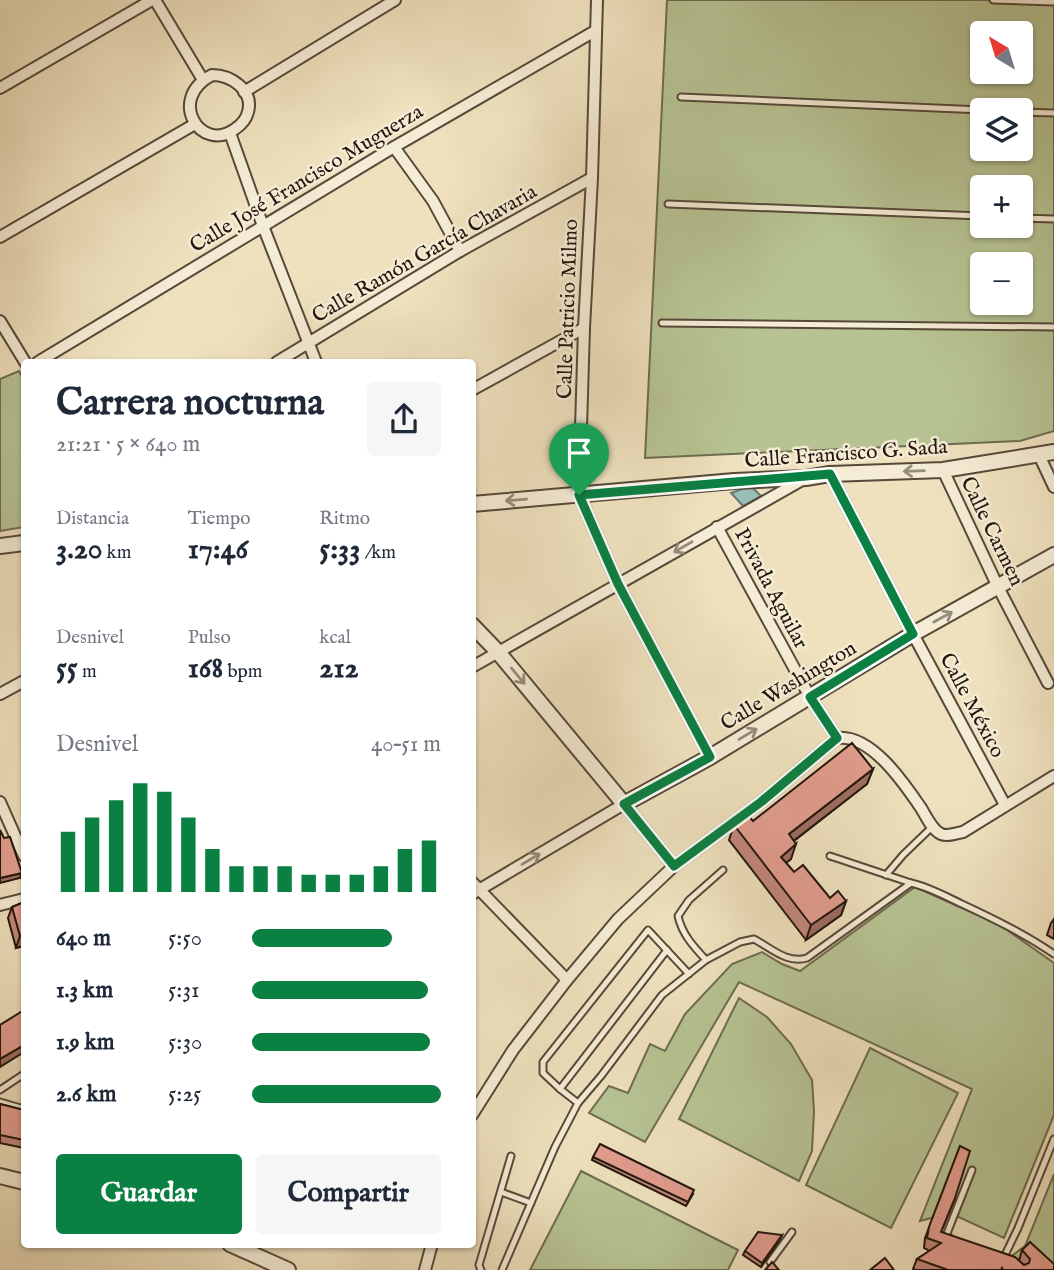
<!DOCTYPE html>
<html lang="es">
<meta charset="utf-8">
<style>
:root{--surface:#fff;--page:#f6f6f7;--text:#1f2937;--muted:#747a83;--accent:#0b8043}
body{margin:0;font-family:"IM FELL English",serif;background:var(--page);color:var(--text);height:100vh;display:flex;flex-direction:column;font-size:26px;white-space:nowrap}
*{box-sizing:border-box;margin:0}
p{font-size:23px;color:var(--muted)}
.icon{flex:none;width:38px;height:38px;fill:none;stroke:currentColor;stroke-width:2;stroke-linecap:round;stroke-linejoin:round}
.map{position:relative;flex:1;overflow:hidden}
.drawer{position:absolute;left:21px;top:359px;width:455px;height:889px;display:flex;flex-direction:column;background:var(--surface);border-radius:7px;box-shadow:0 2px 5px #0004}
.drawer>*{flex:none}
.needle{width:46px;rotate:322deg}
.fabs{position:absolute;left:970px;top:21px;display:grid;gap:14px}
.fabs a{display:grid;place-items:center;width:63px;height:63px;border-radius:7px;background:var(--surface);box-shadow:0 2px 5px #0004;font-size:35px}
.pin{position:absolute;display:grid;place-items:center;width:60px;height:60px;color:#fff;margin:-72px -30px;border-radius:50% 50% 50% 0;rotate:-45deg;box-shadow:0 0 7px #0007}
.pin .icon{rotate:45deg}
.round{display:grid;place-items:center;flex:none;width:74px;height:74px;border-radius:7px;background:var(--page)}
.head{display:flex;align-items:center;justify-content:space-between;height:119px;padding:0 35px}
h1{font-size:38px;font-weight:700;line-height:52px}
.figures{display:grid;grid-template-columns:repeat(3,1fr);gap:10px;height:119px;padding:7px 35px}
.figures div{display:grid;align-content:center}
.figures b{font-size:30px;font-weight:700}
.figures small{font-size:19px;font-weight:400}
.figures p{font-size:19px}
.chart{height:196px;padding:14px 35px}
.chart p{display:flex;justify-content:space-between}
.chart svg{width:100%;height:126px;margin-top:7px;stroke:var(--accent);stroke-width:6}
.button{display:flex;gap:14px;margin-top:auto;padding:14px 35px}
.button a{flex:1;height:80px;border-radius:7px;background:var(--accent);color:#fff;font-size:28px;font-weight:700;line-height:80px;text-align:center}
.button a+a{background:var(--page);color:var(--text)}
ul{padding:0 35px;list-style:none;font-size:23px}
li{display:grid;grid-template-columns:112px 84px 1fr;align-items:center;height:52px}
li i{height:18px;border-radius:9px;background:var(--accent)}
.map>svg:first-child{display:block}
.green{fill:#b7c393;stroke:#6d6c50;stroke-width:2;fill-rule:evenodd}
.water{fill:#9abdb5;stroke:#6a7a72;stroke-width:2}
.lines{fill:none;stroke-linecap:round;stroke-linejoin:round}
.service-casing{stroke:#564939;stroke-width:9}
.minor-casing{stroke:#564939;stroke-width:14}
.tertiary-casing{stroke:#564939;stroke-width:18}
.service{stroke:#f5ecd5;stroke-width:5}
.minor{stroke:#f5ecd5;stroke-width:10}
.tertiary{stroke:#f5ecd5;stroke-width:14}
.wall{fill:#c2877b;stroke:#23160d;stroke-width:2}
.shaded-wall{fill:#9e6e64;stroke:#23160d;stroke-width:2}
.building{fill:#e29d8f;stroke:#23160d;stroke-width:2}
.oneway{stroke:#968c7b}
.route-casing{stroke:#fff;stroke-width:14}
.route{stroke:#0b8043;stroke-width:9}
.labels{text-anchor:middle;stroke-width:5;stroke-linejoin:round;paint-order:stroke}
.street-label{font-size:21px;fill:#23160d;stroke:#f5ecd5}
</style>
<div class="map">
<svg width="1054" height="1270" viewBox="0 0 1054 1270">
<rect width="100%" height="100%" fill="#efe1be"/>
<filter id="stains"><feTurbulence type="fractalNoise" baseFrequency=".00286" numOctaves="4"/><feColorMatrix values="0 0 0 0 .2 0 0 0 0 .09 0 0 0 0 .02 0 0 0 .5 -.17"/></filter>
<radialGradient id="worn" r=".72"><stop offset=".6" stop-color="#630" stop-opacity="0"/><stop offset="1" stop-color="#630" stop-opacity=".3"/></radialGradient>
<!-- green -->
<g class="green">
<path d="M 667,0 L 1054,0 L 1054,431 L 1020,441 L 645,458 ZM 982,33 L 1020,33 L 1020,72 L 982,72 ZM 982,110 L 1020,110 L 1020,149 L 982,149 ZM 982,187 L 1020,187 L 1020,226 L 982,226 ZM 982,264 L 1020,264 L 1020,303 L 982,303 Z"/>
<polygon points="19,371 24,380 24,527 0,531 0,379"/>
<polygon points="915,887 1000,925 1054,963 1054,1115 1004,1238 950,1213 920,1221 972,1089 739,982 645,1142 589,1113 609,1086 628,1093 650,1044 665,1051 685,1014 732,964 762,952 782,964 800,971"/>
<polygon points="739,998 767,1017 791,1044 812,1080 814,1111 812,1151 799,1181 679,1119"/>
<polygon points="870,1048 958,1093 891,1228 806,1185"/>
<polygon points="581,1171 738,1250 728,1270 530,1270"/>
<polygon points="1054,1174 1054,1270 1017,1262 1009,1258 1025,1246"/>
</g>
<!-- water -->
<polygon class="water" points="751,486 761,496 743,506 731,493"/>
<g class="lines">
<!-- service casing -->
<g class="service-casing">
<g id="service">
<polyline points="993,0 1054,2"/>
<polyline points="681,97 982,110"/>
<polyline points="1020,112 1054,113"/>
<polyline points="668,204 982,216"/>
<polyline points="1020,218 1054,219"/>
<polyline points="662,323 1054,327"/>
<polyline points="830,856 911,883"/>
<polyline points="886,875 903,855 933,826"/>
<path d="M 706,960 C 693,946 682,934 678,916 L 689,900 L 723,870"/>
<path d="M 689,974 L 648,930 L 543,1062 L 543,1073 L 560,1089 L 578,1103 L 601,1076 L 662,995 L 706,960 L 740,942 L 754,939 C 771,948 787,964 807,958 L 911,883 C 929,887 945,896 962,904 C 994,919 1025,934 1054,954"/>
<polyline points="560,1089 667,950"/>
<polyline points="0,1090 24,1074"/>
<polyline points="0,1102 24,1109"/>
<polyline points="501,1192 531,1203"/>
<polyline points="949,1237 946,1236 972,1170"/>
<polyline points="1005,1255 1018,1228 1054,1139"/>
<polyline points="770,1262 792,1232"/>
<polyline points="481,1270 479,1265 511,1156"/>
<polyline points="502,1270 555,1147 578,1103"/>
</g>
</g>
<!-- minor casing -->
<g class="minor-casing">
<g id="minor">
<polyline points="155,0 203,80"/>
<polyline points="597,0 592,178 584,328 579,495 618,584 710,757"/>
<path d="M 212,75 C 231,75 254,90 248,112 C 246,120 241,125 235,129 C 201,154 166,99 212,75 Z"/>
<polyline points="0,88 152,0"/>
<polyline points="244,92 395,0"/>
<polyline points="230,133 263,226 316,362"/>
<polyline points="394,147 433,201 460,251"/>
<polyline points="0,237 195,124"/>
<polyline points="0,321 25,362"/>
<polyline points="38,362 394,147 595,31"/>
<polyline points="277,362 460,251 592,178"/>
<polyline points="472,390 584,328"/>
<polyline points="1039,455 1054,487"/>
<polyline points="943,470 998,587 1048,683"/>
<polyline points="830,474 913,634 1005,805"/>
<polyline points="717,527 810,697 837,738"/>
<polyline points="472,667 804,479"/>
<polyline points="0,694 24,681"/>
<polyline points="0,802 24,856"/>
<polyline points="472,882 567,980"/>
<polyline points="472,894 624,804 674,866"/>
<polyline points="0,905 24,899"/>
<path d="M 472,1115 L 513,1050 L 567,980 L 618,919 L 674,866 L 761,802 L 837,738 C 871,734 904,783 921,808 C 926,816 932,830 941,834 C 948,837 956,833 963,832 L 1054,776"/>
<polyline points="425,1270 432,1244"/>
</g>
</g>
<!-- tertiary casing -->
<g class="tertiary-casing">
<g id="tertiary">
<polyline points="472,504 734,481 806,478 830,474 943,470 1054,452"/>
<polyline points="0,546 24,543"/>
<polyline points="472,625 498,652 624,804 710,757 913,634 1054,555"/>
<polyline points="0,1176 24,1182"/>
<polyline points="230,1244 288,1270"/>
</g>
</g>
<!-- service -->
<use href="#service" class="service"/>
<!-- minor -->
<use href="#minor" class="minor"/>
<!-- tertiary -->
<use href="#tertiary" class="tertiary"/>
</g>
<!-- wall -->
<g class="wall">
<polygon points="873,769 867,784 794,841 791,859 786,863 794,872 830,898 846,901 841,915 806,940 729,840 734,825 753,821"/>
<polygon points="24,902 24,948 23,946 16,948 8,918 12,907"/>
<polygon points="1054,919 1054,939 1047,935 1051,923"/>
<polygon points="0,1104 24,1110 24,1148 0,1143"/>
<polygon points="960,1146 955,1198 941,1232 1019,1261 1022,1250 1054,1270 916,1270 913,1269 917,1259 930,1251 924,1248 925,1238"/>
<polygon points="593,1157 693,1194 686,1206 592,1160"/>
<polygon points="782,1235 780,1239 761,1267 743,1255 745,1251"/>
</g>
<!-- shaded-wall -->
<g class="shaded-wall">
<polygon points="873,769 867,784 783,849 789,834"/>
<polygon points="796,844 791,859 776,871 781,857"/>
<polygon points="22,873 20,878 0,883 0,878"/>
<polygon points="846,901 841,915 806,940 811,925"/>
<polygon points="24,935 24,941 23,946 16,948 20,936"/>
<polygon points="24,1045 24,1052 0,1067 0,1059"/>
<polygon points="782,1235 780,1239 761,1267 767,1255"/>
</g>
<!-- building -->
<g class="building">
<polygon points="852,743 873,769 789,834 796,844 781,857 794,872 803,865 830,898 838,891 846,901 811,925 734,825 747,814 753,821"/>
<polygon points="0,830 4,838 10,837 22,873 0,878"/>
<polygon points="24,902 24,935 20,936 12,907"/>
<polygon points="24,1010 24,1045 0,1059 0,1025"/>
<polygon points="0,1104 24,1110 24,1140 0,1135"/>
<polygon points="600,1144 694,1190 688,1202 593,1157"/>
<polygon points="960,1146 970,1151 955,1198 941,1232 1015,1257 1024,1265 1029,1263 1030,1259 1022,1250 1030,1242 1054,1264 1054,1270 1003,1270 1002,1268 1001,1270 948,1270 917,1259 941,1243 927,1238 929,1227"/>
<polygon points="758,1232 782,1235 762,1263 745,1251"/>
<polygon points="885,1258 894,1270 870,1270"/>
<polygon points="772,1262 779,1270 765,1270"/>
</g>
<!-- one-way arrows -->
<defs><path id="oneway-shaft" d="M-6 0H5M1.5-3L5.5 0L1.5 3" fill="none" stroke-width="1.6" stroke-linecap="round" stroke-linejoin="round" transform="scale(1.75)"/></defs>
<g class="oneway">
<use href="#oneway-shaft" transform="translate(914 471) rotate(178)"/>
<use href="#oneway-shaft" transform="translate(516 500) rotate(175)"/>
<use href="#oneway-shaft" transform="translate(683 547) rotate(150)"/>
<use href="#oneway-shaft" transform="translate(943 617) rotate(-29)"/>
<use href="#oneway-shaft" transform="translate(518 676) rotate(50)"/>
<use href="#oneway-shaft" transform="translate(748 734) rotate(-31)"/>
<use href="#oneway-shaft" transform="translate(531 859) rotate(-31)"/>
</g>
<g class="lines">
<!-- route casing -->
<g class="route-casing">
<polygon id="route" points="830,474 913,634 810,697 837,738 761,802 674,866 624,804 710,757 618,584 579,495"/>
</g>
<!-- route -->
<use href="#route" class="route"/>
</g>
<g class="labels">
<!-- street labels -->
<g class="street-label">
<text transform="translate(306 178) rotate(-31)" y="7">Calle José Francisco Muguerza</text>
<text transform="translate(424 253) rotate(-30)" y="7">Calle Ramón García Chavaria</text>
<text transform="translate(567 309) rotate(-88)" y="7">Calle Patricio Milmo</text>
<text transform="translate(846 453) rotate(-4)" y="7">Calle Francisco G. Sada</text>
<text transform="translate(993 531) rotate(64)" y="7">Calle Carmen</text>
<text transform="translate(772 588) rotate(62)" y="7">Privada Aguilar</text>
<text transform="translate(788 685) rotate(-31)" y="7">Calle Washington</text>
<text transform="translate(973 705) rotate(62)" y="7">Calle México</text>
</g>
</g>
<rect width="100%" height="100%" filter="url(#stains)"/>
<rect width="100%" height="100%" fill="url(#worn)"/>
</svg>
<div class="fabs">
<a><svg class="needle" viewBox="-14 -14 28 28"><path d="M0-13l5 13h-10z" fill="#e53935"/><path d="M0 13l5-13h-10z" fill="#747a83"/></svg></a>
<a><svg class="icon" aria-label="layers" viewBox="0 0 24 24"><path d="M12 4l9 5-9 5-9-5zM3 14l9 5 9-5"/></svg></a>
<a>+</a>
<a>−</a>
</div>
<div class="pin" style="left:579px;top:495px;background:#1e9e55"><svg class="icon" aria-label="arrive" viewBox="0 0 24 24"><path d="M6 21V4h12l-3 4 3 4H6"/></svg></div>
<section class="drawer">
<div class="head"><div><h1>Carrera nocturna</h1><p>21:21 · 5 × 640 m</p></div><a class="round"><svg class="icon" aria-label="share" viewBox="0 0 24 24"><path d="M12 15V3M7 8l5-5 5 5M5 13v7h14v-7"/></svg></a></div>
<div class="figures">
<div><p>Distancia</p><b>3.20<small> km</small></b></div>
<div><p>Tiempo</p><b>17:46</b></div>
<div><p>Ritmo</p><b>5:33<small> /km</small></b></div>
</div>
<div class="figures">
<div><p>Desnivel</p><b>55<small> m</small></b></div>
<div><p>Pulso</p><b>168<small> bpm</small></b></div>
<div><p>kcal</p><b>212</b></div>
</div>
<div class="chart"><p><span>Desnivel</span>40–51 m</p>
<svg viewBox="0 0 160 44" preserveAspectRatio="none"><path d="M5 44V23M15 44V18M25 44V12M35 44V6M45 44V9M55 44V18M65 44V29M75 44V35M85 44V35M95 44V35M105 44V38M115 44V38M125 44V38M135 44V35M145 44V29M155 44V26"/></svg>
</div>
<ul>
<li><b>640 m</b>5:50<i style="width:74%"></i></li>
<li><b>1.3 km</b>5:31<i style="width:93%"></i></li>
<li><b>1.9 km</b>5:30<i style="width:94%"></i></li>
<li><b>2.6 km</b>5:25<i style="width:100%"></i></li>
</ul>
<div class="button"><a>Guardar</a><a>Compartir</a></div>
</section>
</div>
